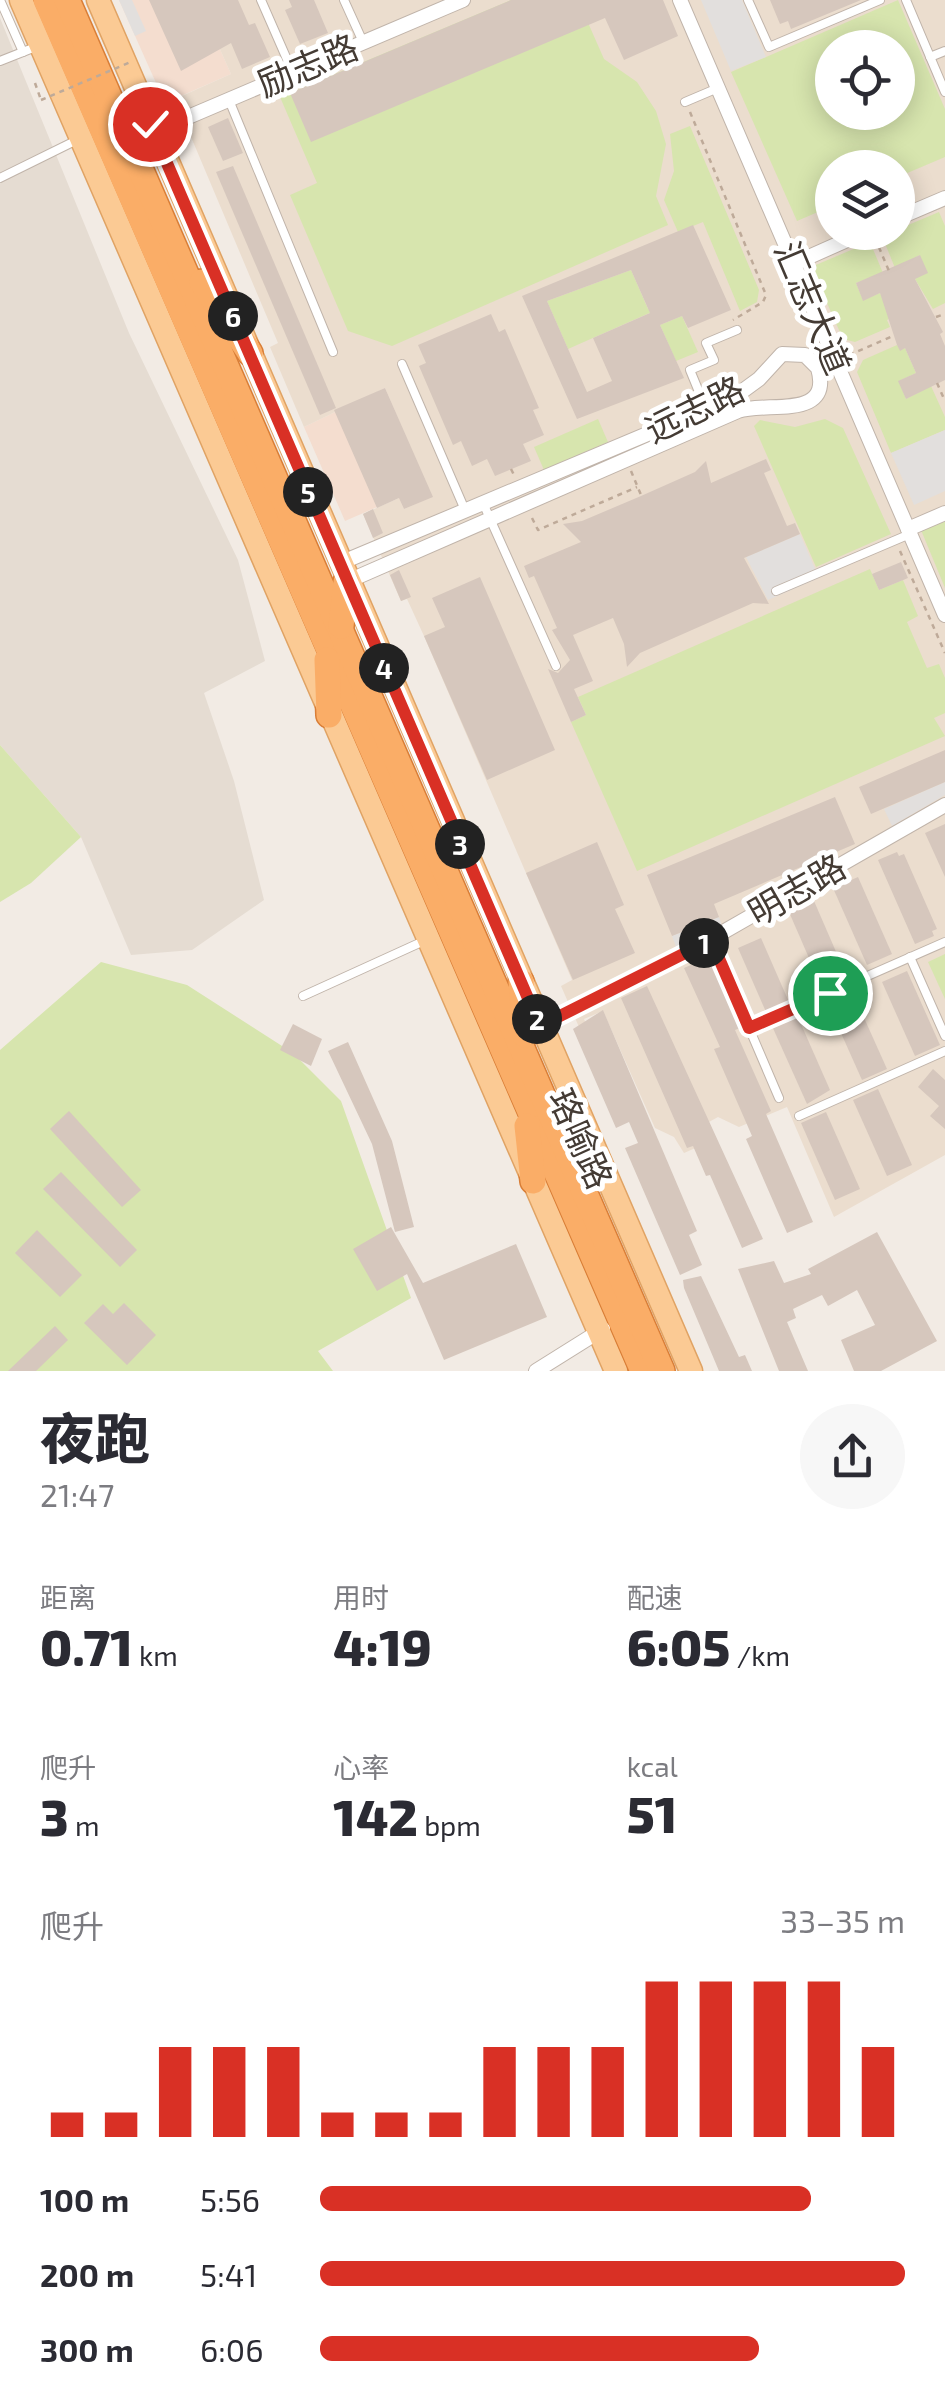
<!DOCTYPE html>
<html lang="zh">
<meta charset="utf-8">
<style>
:root{--surface:#fff;--page:#f7f7f7;--text:#2b2b33;--muted:#7c7c81;--accent:#d93025}
body{margin:0;font-family:"Exo 2","Noto Sans SC",sans-serif;background:var(--page);color:var(--text);height:100vh;display:flex;flex-direction:column;font-size:38px;white-space:nowrap}
*{box-sizing:border-box;margin:0}
p{font-size:32px;color:var(--muted)}
.icon{flex:none;width:55px;height:55px;fill:none;stroke:currentColor;stroke-width:2;stroke-linecap:round;stroke-linejoin:round}
.map{position:relative;height:1371px;overflow:hidden}
.sheet{display:flex;flex-direction:column;background:var(--surface);flex:1}
.sheet>*{flex:none}
.tools{position:absolute;left:815px;top:30px;display:grid;gap:20px}
.tools a{display:grid;place-items:center;width:100px;height:100px;border-radius:50%;background:var(--surface);box-shadow:0 5px 25px #0003;font-size:50px}
.pin{position:absolute;display:grid;place-items:center;width:85px;height:85px;color:#fff;margin:-42px;border:5px solid #fff;border-radius:50%;box-shadow:0 2px 10px #0007}
.km{position:absolute;width:50px;height:50px;margin:-25px;border-radius:50%;background:#222;color:#fff;font-size:28px;line-height:50px;text-align:center}
.round{display:grid;place-items:center;flex:none;width:105px;height:105px;border-radius:52px;background:var(--page)}
.headline{display:flex;align-items:center;justify-content:space-between;height:170px;padding:0 40px}
h1{font-size:55px;font-weight:800;line-height:75px}
.stats{display:grid;grid-template-columns:repeat(3,1fr);gap:15px;height:170px;padding:10px 40px}
.stats div{display:grid;align-content:center}
.stats b{font-size:50px;font-weight:800}
.stats small{font-size:28px;font-weight:400}
.stats p{font-size:28px}
.chart{height:280px;padding:20px 40px}
.chart p{display:flex;justify-content:space-between}
.chart svg{width:100%;height:180px;margin-top:10px;stroke:var(--accent);stroke-width:6}
ul{padding:0 40px;list-style:none;font-size:32px}
li{display:grid;grid-template-columns:160px 120px 1fr;align-items:center;height:75px}
li i{height:25px;border-radius:12px;background:var(--accent)}
.map>svg:first-child{display:block}
.residential{fill:#e5dcd2}
.commercial{fill:#f4ddcf}
.education{fill:#ebddce;fill-rule:evenodd}
.green{fill:#d7e5ae;fill-rule:evenodd}
.parking{fill:#e2dfdd}
.building{fill:#d6c7bd;fill-rule:evenodd}
.lines{fill:none;stroke-linecap:round;stroke-linejoin:round}
.lane-casing{stroke:#c0b4aa;stroke-width:10}
.street-casing{stroke:#c0b4aa;stroke-width:16}
.primary-casing{stroke:#e0a364;stroke-width:25}
.highway-casing{stroke:#d97e37;stroke-width:28}
.path{stroke:#beaa99;stroke-width:2.5;stroke-dasharray:5 5;stroke-linecap:butt}
.lane{stroke:#fff;stroke-width:8}
.street{stroke:#fff;stroke-width:14}
.primary{stroke:#fbca94;stroke-width:22}
.highway{stroke:#faad67;stroke-width:25}
.path-bridge{stroke:#beaa99;stroke-width:2.5;stroke-dasharray:5 5;stroke-linecap:butt}
.route-casing{stroke:#fff;stroke-width:20}
.route{stroke:#d93025;stroke-width:12}
.labels{text-anchor:middle;stroke-width:10;stroke-linejoin:round;paint-order:stroke}
.street-label{font-size:35px;fill:#443b34;stroke:#fff}
</style>
<div class="map">
<svg width="945" height="1371" viewBox="0 0 945 1371">
<rect width="100%" height="100%" fill="#f2ebe4"/>
<!-- residential -->
<polygon class="residential" points="0,18 129,333 238,560 265,661 204,693 234,781 264,900 192,950 131,955 81,837 0,745"/>
<!-- commercial -->
<g class="commercial">
<polygon points="119,0 198,0 231,74 165,103"/>
<polygon points="385,388 433,497 404,509 398,498 345,521 304,427"/>
</g>
<!-- education -->
<path class="education" d="M 198,0 L 945,0 L 945,1155 L 834,1217 L 787,1107 L 739,1127 L 718,1117 L 709,1122 L 716,1139 L 684,1153 L 674,1137 L 655,1128 L 603,1011 L 584,1019 L 586,1024 L 579,1027 L 561,986 L 572,980 L 424,636 L 407,599 L 401,601 L 363,514 L 399,498 L 404,509 L 432,497 L 385,388 L 304,427 L 270,347 L 278,343 L 175,99 L 231,74 ZM 832,48 L 898,48 L 898,112 L 832,112 ZM 832,168 L 898,168 L 898,232 L 832,232 Z"/>
<!-- green -->
<g class="green">
<polygon points="511,0 578,0 604,59 637,82 656,111 666,144 656,196 668,225 392,346 348,331 290,195 317,183 280,97"/>
<path d="M 898,0 L 945,109 L 945,157 L 898,177 L 898,168 L 832,168 L 832,206 L 797,221 L 731,72 ZM 832,48 L 898,48 L 898,112 L 832,112 Z"/>
<polygon points="690,126 759,290 757,302 740,311 703,222 678,232 664,200 674,171 670,134"/>
<polygon points="939,212 945,226 945,303 933,309 915,279 920,255 895,268 882,236"/>
<polygon points="870,242 883,273 856,283 863,300 880,293 891,318 887,320 890,327 855,342 843,339 811,267"/>
<polygon points="631,270 648,309 654,311 568,349 547,301"/>
<polygon points="682,316 698,352 676,361 660,325"/>
<polygon points="897,345 900,350 905,348 916,373 899,381 906,399 931,386 945,417 945,430 891,453 857,372 863,360"/>
<polygon points="598,419 608,442 544,470 534,447"/>
<polygon points="825,419 843,428 891,534 816,567 754,426 760,420 795,427"/>
<polygon points="945,520 945,588 921,530"/>
<polygon points="870,569 879,590 903,580 918,616 907,622 927,668 939,664 945,678 945,713 934,718 945,736 637,871 571,722 586,715 578,697"/>
<polygon points="0,745 81,837 31,883 0,902"/>
<polygon points="945,954 945,999 928,962"/>
<polygon points="101,962 187,985 293,1053 341,1101 411,1298 318,1351 333,1371 0,1371 0,1050"/>
</g>
<!-- parking -->
<g class="parking">
<polygon points="119,0 132,0 146,31 135,36"/>
<polygon points="701,0 742,0 766,57 731,71"/>
<polygon points="945,430 945,491 914,505 891,453"/>
<polygon points="800,534 819,578 768,600 746,557"/>
<polygon points="945,782 945,795 892,826 884,809"/>
<polygon points="719,917 722,925 676,947 672,936"/>
</g>
<!-- building -->
<g class="building">
<polygon points="149,0 238,0 249,25 255,23 270,57 242,69 231,43 181,71"/>
<polygon points="289,0 314,0 328,33 300,44 285,10 292,7"/>
<polygon points="511,0 663,0 678,36 624,60 605,18 311,142 290,93"/>
<polygon points="770,0 861,0 791,29 788,21 780,24"/>
<polygon points="228,118 243,153 223,161 208,127"/>
<polygon points="233,166 336,408 320,415 216,172"/>
<path d="M 693,225 L 731,310 L 688,328 L 682,316 L 660,325 L 684,378 L 577,419 L 522,296 ZM 631,270 L 650,313 L 593,338 L 612,381 L 587,392 L 547,301 Z"/>
<polygon points="920,255 928,273 915,279 943,332 940,334 945,346 945,380 906,399 898,381 916,373 905,348 900,351 897,345 880,293 863,301 856,283"/>
<polygon points="491,314 499,332 505,329 539,408 533,410 544,435 523,444 531,461 495,476 487,459 472,466 461,441 453,445 419,366 426,363 418,345"/>
<polygon points="385,388 433,497 404,509 399,498 377,508 334,410"/>
<polygon points="766,459 771,470 764,473 787,526 795,523 800,534 744,558 769,604 753,603 640,653 627,667 624,644 613,618 573,635 593,681 574,689 586,715 571,722 548,669 558,673 570,660 552,630 557,628 534,576 529,578 524,566 581,542 563,524 582,521 641,496 695,472 706,461 711,483"/>
<polygon points="373,509 383,533 373,538 363,514"/>
<polygon points="901,562 908,578 879,590 872,574"/>
<polygon points="399,570 411,597 401,601 390,575"/>
<polygon points="480,577 555,750 487,780 424,636 445,627 432,598"/>
<polygon points="945,750 945,782 871,814 859,787"/>
<polygon points="835,797 855,844 714,904 719,917 672,936 647,875"/>
<polygon points="945,824 945,877 925,833"/>
<polygon points="597,842 624,905 615,909 635,953 573,980 526,873"/>
<polygon points="897,852 899,856 904,854 937,929 932,931 934,936 915,944 878,860"/>
<polygon points="858,877 892,954 867,965 833,888"/>
<polygon points="814,901 847,977 822,988 789,912"/>
<polygon points="761,938 789,1002 766,1012 738,948"/>
<polygon points="709,957 740,1028 735,1030 771,1111 766,1114 813,1222 787,1233 746,1139 752,1136 714,1049 720,1047 684,968"/>
<polygon points="907,971 940,1045 915,1056 882,982"/>
<polygon points="647,986 763,1239 742,1248 710,1175 706,1176 693,1146 687,1148 621,998"/>
<polygon points="852,991 887,1069 862,1080 828,1004"/>
<polygon points="603,1010 697,1231 689,1235 702,1265 680,1275 625,1148 638,1143 629,1122 616,1128 573,1029"/>
<polygon points="797,1015 830,1090 807,1104 772,1026"/>
<polygon points="293,1024 322,1039 311,1066 280,1050"/>
<polygon points="348,1042 392,1141 414,1227 395,1232 372,1144 328,1051"/>
<polygon points="933,1069 945,1080 945,1129 930,1116 939,1106 918,1087"/>
<polygon points="878,1089 912,1165 887,1176 853,1100"/>
<polygon points="69,1111 141,1190 122,1207 50,1129"/>
<polygon points="826,1112 860,1189 835,1200 801,1123"/>
<polygon points="61,1172 137,1250 120,1267 43,1189"/>
<polygon points="391,1227 423,1283 516,1244 547,1317 444,1360 407,1274 377,1291 353,1249"/>
<polygon points="37,1230 82,1275 60,1297 15,1253"/>
<polygon points="877,1232 937,1341 881,1371 854,1371 841,1340 875,1325 857,1290 828,1306 822,1295 793,1309 796,1318 787,1322 808,1371 779,1371 738,1269 774,1261 784,1283 811,1274 808,1269"/>
<polygon points="701,1276 739,1357 745,1355 752,1371 719,1371 684,1288 683,1280"/>
<polygon points="124,1303 156,1335 127,1365 84,1323 103,1304 113,1314"/>
<polygon points="55,1326 68,1340 36,1371 8,1371"/>
</g>
<g class="lines">
<!-- lane casing -->
<g class="lane-casing">
<g id="lane">
<polyline points="0,0 23,52"/>
<polyline points="261,0 293,73"/>
<polyline points="344,0 363,42"/>
<polyline points="748,0 769,47 880,0"/>
<polyline points="906,0 945,92"/>
<polyline points="930,57 945,51"/>
<polyline points="0,61 38,46"/>
<polyline points="229,100 333,352"/>
<polyline points="685,102 718,88"/>
<polyline points="0,178 77,140"/>
<polyline points="402,364 465,510"/>
<polyline points="706,409 690,370 714,360 706,343 737,330"/>
<polyline points="483,503 556,666"/>
<polyline points="776,591 910,534"/>
<polyline points="711,939 779,1098"/>
<polyline points="910,957 945,1036"/>
<polyline points="303,996 426,940"/>
<polyline points="749,1028 945,942"/>
<polyline points="799,1116 945,1051"/>
</g>
</g>
<!-- street casing -->
<g class="street-casing">
<g id="street">
<polyline points="680,0 945,615"/>
<polyline points="153,132 463,0"/>
<polyline points="898,218 945,198"/>
<polyline points="793,264 865,232"/>
<polyline points="908,529 945,513"/>
<path d="M 338,564 L 733,398 L 759,379 L 782,354 L 805,355 L 818,368 C 833,421 767,401 738,411 L 346,582"/>
<polyline points="540,1026 711,939 945,805"/>
<polyline points="536,1371 603,1329"/>
</g>
</g>
<!-- primary casing -->
<g class="primary-casing">
<g id="primary">
<polyline points="21,0 616,1371"/>
<polyline points="98,0 691,1371"/>
</g>
</g>
<!-- highway casing -->
<g class="highway-casing">
<g id="highway">
<polyline points="46,0 643,1371"/>
<polyline points="67,0 662,1371"/>
<polyline points="202,282 250,353"/>
<polyline points="341,626 346,582"/>
<polyline points="327,660 329,715"/>
<polyline points="521,982 525,1035"/>
<polyline points="527,1126 533,1181"/>
</g>
</g>
<!-- path -->
<g class="path">
<polyline points="35,83 41,100"/>
<polyline points="690,112 766,295 763,302 733,320"/>
<polyline points="875,238 889,271"/>
<polyline points="936,317 945,314"/>
<polyline points="849,355 893,336"/>
<polyline points="937,383 945,401"/>
<polyline points="511,469 515,477"/>
<polyline points="631,471 641,495"/>
<polyline points="532,518 538,530 637,487"/>
<polyline points="900,551 945,653"/>
</g>
<!-- lane -->
<use href="#lane" class="lane"/>
<!-- street -->
<use href="#street" class="street"/>
<!-- primary -->
<use href="#primary" class="primary"/>
<!-- highway -->
<use href="#highway" class="highway"/>
<!-- path-bridge -->
<polyline class="path-bridge" points="41,100 133,61"/>
</g>
<g class="lines">
<!-- route casing -->
<g class="route-casing">
<polyline id="route" points="150,124 540,1026 711,940 749,1028 830,993"/>
</g>
<!-- route -->
<use href="#route" class="route"/>
</g>
<g class="labels">
<!-- street labels -->
<g class="street-label">
<text transform="translate(308 66) rotate(-23)" y="12">励志路</text>
<text transform="translate(812 308) rotate(67)" y="12">汇志大道</text>
<text transform="translate(695 410) rotate(-26)" y="12">远志路</text>
<text transform="translate(797 890) rotate(-30)" y="12">明志路</text>
<text transform="translate(580 1139) rotate(66)" y="12">珞喻路</text>
</g>
</g>
</svg>
<div class="tools">
<a><svg class="icon" aria-label="locate" viewBox="0 0 24 24"><circle cx="12" cy="12" r="6"/><path d="M12 2v4M12 18v4M2 12h4M18 12h4"/></svg></a>
<a><svg class="icon" aria-label="layers" viewBox="0 0 24 24"><path d="M12 4l9 5-9 5-9-5zM3 14l9 5 9-5"/></svg></a>
</div>
<div class="pin" style="left:830px;top:993px;background:#1e9e55"><svg class="icon" aria-label="arrive" viewBox="0 0 24 24"><path d="M6 21V4h12l-3 4 3 4H6"/></svg></div>
<div class="pin" style="left:150px;top:124px;background:#d93025"><svg class="icon" aria-label="check" viewBox="0 0 24 24"><path d="M5 12l5 5 9-10"/></svg></div>
<b class="km" style="left:704px;top:943px">1</b>
<b class="km" style="left:537px;top:1019px">2</b>
<b class="km" style="left:460px;top:844px">3</b>
<b class="km" style="left:384px;top:668px">4</b>
<b class="km" style="left:308px;top:492px">5</b>
<b class="km" style="left:233px;top:316px">6</b>
</div>
<section class="sheet">
<div class="headline"><div><h1>夜跑</h1><p>21:47</p></div><a class="round"><svg class="icon" aria-label="share" viewBox="0 0 24 24"><path d="M12 15V3M7 8l5-5 5 5M5 13v7h14v-7"/></svg></a></div>
<div class="stats">
<div><p>距离</p><b>0.71<small> km</small></b></div>
<div><p>用时</p><b>4:19</b></div>
<div><p>配速</p><b>6:05<small> /km</small></b></div>
</div>
<div class="stats">
<div><p>爬升</p><b>3<small> m</small></b></div>
<div><p>心率</p><b>142<small> bpm</small></b></div>
<div><p>kcal</p><b>51</b></div>
</div>
<div class="chart"><p><span>爬升</span>33–35 m</p>
<svg viewBox="0 0 160 44" preserveAspectRatio="none"><path d="M5 44V38M15 44V38M25 44V22M35 44V22M45 44V22M55 44V38M65 44V38M75 44V38M85 44V22M95 44V22M105 44V22M115 44V6M125 44V6M135 44V6M145 44V6M155 44V22"/></svg>
</div>
<ul>
<li><b>100 m</b>5:56<i style="width:84%"></i></li>
<li><b>200 m</b>5:41<i style="width:100%"></i></li>
<li><b>300 m</b>6:06<i style="width:75%"></i></li>
</ul>
</section>
